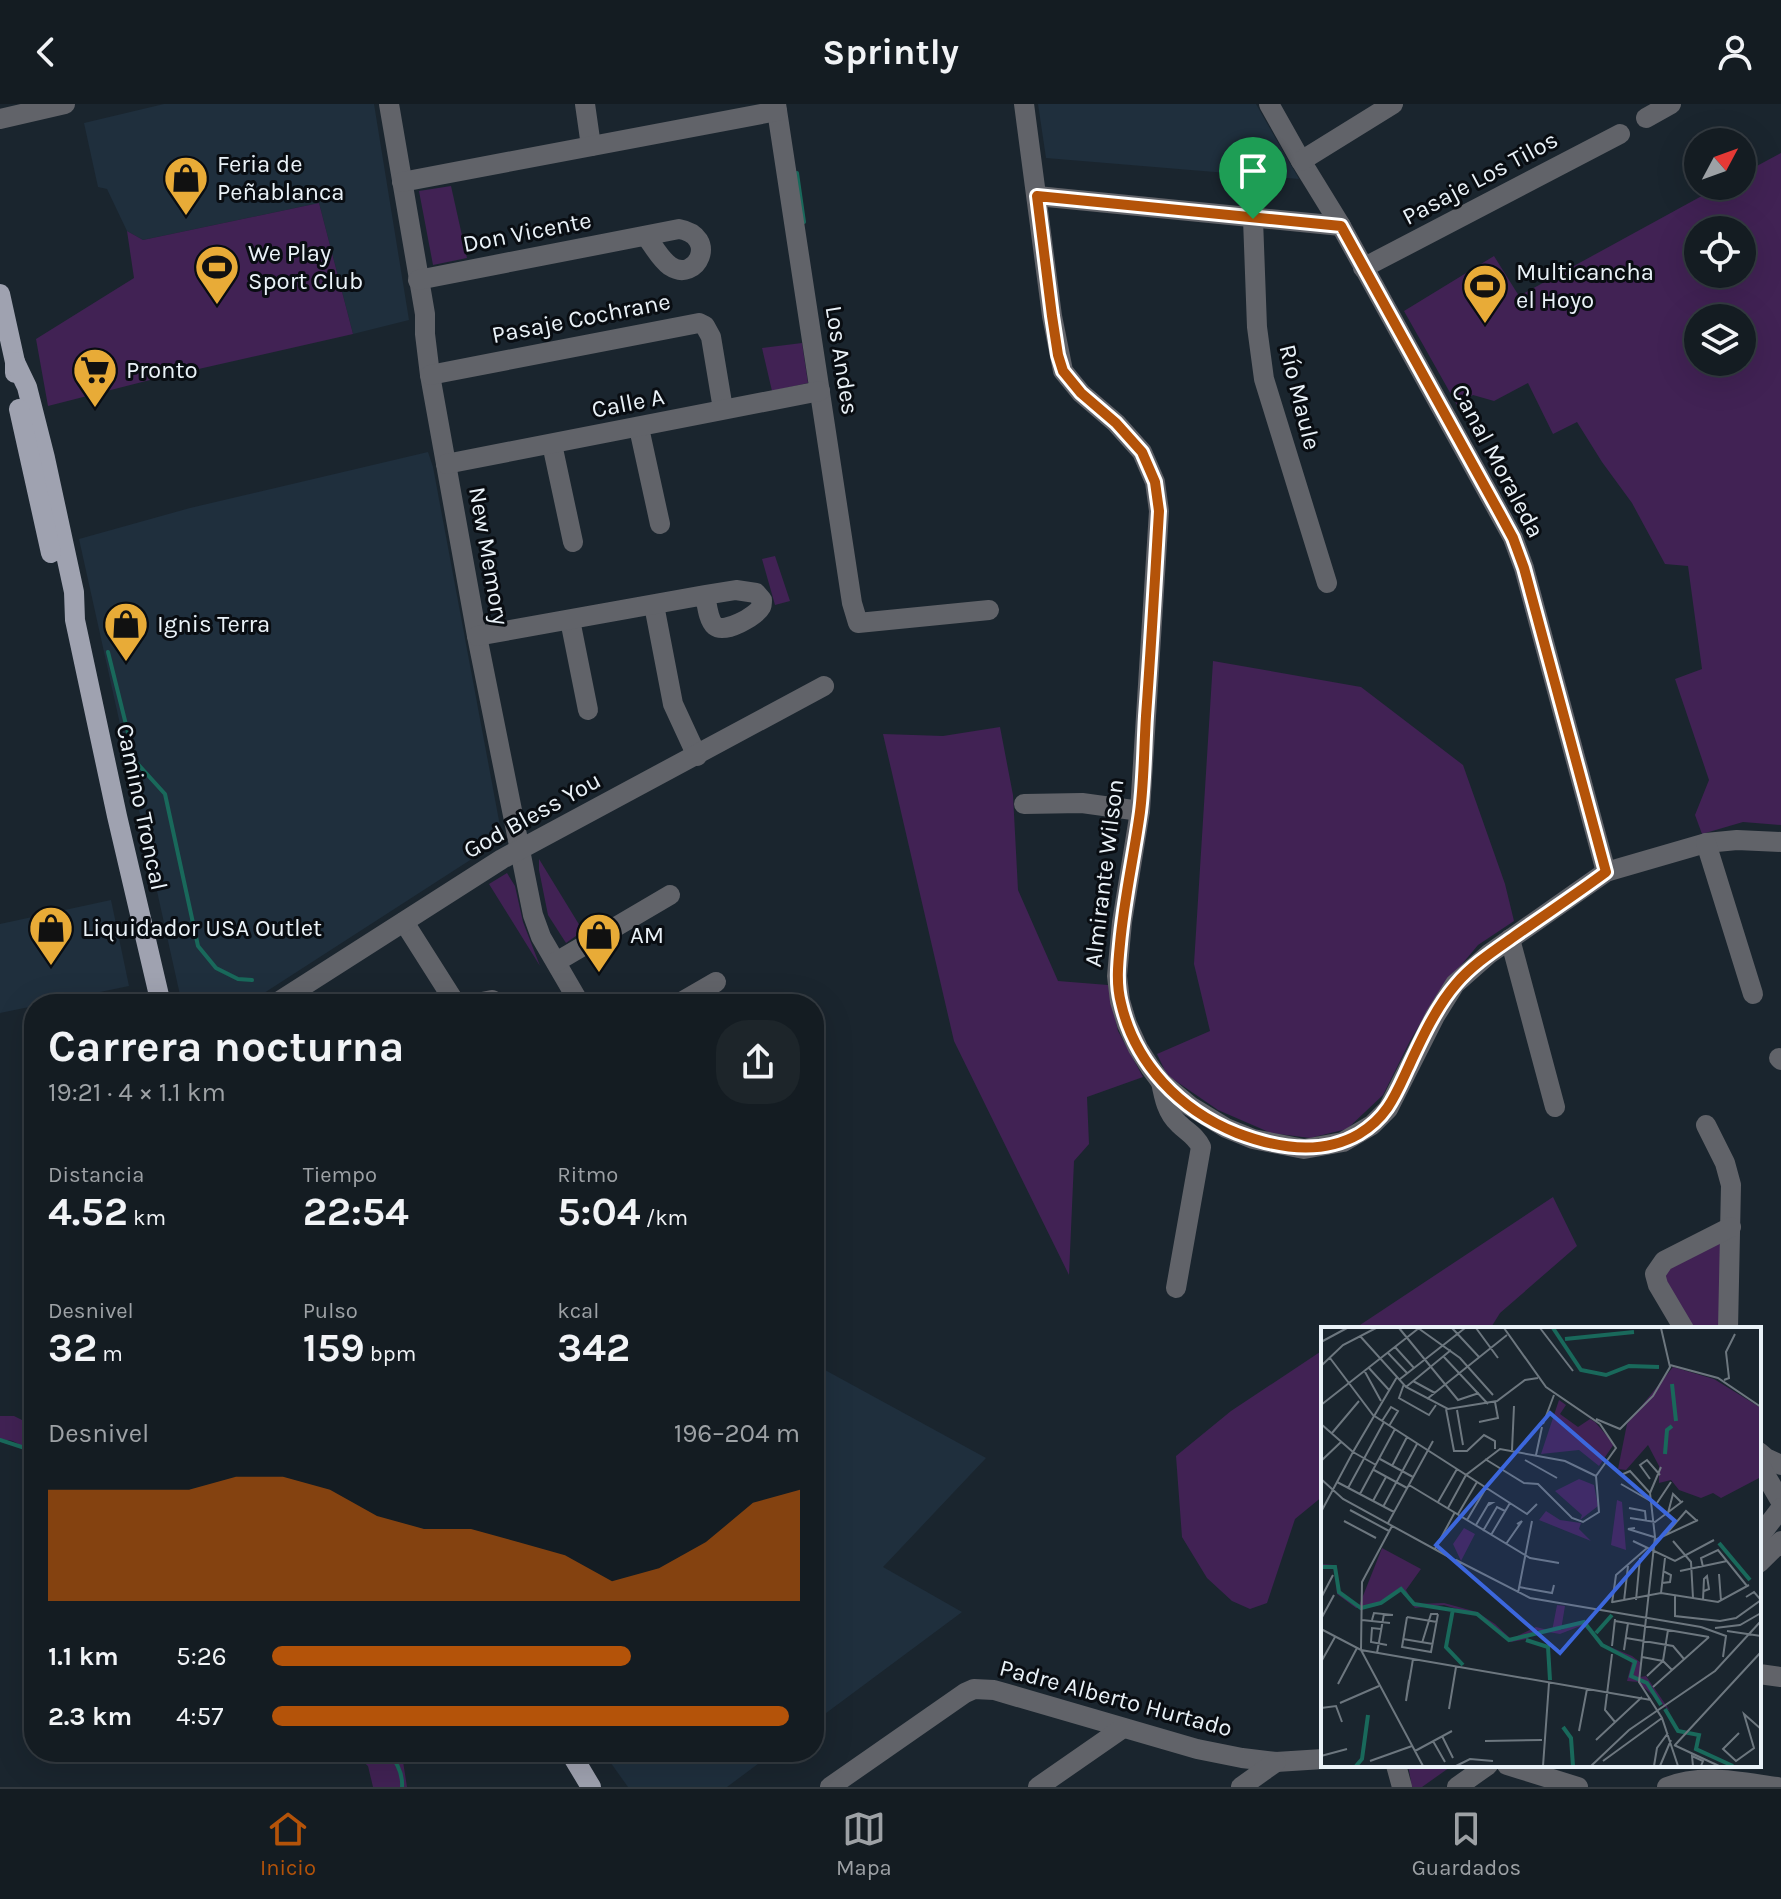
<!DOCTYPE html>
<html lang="es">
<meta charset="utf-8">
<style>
:root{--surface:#141c22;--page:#1d252a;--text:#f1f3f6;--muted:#9da1a5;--line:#333a40;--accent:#b45309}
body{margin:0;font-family:Karla,sans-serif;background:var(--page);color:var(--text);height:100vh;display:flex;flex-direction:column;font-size:30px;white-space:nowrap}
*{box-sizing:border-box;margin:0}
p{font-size:26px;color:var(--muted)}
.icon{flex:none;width:44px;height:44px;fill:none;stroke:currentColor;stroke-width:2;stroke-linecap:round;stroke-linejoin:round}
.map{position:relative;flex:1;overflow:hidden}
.sheet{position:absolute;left:24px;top:890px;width:800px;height:768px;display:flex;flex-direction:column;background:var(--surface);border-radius:32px;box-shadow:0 8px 32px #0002,0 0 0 2px var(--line)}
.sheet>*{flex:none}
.needle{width:52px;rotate:49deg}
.tools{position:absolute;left:1684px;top:24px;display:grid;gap:16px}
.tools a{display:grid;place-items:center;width:72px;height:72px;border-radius:50%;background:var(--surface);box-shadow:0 8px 32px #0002,0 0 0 2px var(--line);font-size:40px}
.pin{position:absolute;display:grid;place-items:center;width:68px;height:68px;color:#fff;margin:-82px -34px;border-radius:50% 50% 50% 0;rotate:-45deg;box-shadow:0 0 8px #0007}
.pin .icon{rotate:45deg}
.round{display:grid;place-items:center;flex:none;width:84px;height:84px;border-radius:32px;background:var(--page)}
.summary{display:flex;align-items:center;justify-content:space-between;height:136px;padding:0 24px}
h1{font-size:44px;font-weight:700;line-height:60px}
.figures{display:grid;grid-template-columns:repeat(3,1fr);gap:12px;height:136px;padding:8px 24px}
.figures div{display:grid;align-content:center}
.figures b{font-size:40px;font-weight:700}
.figures small{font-size:22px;font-weight:400}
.figures p{font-size:22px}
.chart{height:224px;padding:16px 24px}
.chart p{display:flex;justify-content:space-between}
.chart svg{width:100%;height:144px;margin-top:8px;fill:var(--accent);opacity:.7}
ul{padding:0 24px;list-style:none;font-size:26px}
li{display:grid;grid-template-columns:128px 96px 1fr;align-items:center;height:60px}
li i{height:20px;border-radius:10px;background:var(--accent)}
header{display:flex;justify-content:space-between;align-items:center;height:104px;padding:0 24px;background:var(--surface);font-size:36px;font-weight:700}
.menu{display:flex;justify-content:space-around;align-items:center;height:112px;border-top:2px solid var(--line);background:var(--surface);font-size:22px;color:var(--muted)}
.menu a{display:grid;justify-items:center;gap:4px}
.menu .on{color:var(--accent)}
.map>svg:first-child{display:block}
.built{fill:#1f2f3d}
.green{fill:#412254;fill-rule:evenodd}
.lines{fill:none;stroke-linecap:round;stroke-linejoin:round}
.stream{stroke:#19695b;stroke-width:4}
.minor{stroke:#616369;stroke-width:20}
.major{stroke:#9fa2b0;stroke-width:20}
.route-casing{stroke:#fff;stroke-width:16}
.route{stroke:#b45309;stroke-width:10}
.labels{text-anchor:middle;stroke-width:6;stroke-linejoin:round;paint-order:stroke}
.poi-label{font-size:24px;fill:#eaf2f8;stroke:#090d12;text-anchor:start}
.street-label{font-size:24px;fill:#eaf2f8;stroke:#090d12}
.inset-river{fill:none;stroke:#19695b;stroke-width:4}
.inset-road{fill:none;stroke:#6d777f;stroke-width:2}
.view{fill:#3c67dd;fill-opacity:0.15;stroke:#3c67dd;stroke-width:4}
.inset-edge{fill:none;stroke:#eaf2f8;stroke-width:4}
</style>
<header><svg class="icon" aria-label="back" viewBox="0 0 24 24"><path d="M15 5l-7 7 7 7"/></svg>Sprintly<svg class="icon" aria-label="person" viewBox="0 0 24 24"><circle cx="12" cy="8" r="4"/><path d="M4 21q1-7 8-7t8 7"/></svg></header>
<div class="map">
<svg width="1781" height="1683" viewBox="0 0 1781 1683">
<rect width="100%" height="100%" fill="#1a252e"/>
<!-- built -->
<g class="built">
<polygon points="164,0 374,0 409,216 353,230 319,99 143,136 127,127 107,85 98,83 84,19"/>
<polygon points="1038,0 1256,0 1299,75 1046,54"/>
<polygon points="428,348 433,363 500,722 495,740 247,900 182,900 79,435 190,404"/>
<polygon points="111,796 129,882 42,900 34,900 34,902 0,909 0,820"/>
<polygon points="814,1260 986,1354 883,1463 962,1508 814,1618"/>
<polygon points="603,1648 774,1648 727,1683 628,1683"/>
</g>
<!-- green -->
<g class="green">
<path d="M 1781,49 L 1781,721 L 1743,718 L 1702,730 L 1695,711 L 1709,676 L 1675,575 L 1702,565 L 1688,462 L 1665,460 L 1632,399 L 1602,358 L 1577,318 L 1553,330 L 1528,279 L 1494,297 L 1473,291 L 1457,301 L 1404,207 L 1494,152 L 1519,192 L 1720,82 L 1742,82 L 1742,70 ZM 1698,126 L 1742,126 L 1742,170 L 1698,170 ZM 1698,214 L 1742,214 L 1742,258 L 1698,258 Z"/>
<polygon points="451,82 467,154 433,161 419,87"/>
<polygon points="319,99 353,230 150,276 48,302 36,235 134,174 127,127 143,136"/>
<polygon points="802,239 808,279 772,287 762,244"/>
<polygon points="775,452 790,497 775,501 762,455"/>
<polygon points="1213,557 1361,583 1463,661 1505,780 1514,817 1478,841 1438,889 1410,937 1383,991 1347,1025 1310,1034 1271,1029 1218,1006 1167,971 1157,950 1210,927 1194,860"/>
<polygon points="1000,623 1013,691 1018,786 1058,877 1108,881 1118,927 1143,973 1087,993 1089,1040 1074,1057 1069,1171 954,937 883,630 943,632"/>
<polygon points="539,755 583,827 566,839 548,811 539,766"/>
<polygon points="507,769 515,782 523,818 540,862 489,780"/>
<polygon points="1553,1093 1577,1142 1500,1209 1490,1225 1354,1225"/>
<polygon points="1723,1134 1721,1225 1694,1225 1661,1169"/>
<polygon points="1323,1246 1323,1392 1295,1415 1267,1499 1250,1505 1232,1497 1207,1474 1182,1433 1176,1352 1231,1307"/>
<path d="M 0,1312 L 14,1312 L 34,1322 L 34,1360 C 25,1346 19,1334 0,1336 Z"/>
<polygon points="352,1648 399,1648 402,1651 407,1683 373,1683 368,1662"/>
<polygon points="1408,1661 1453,1661 1422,1683 1412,1683"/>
</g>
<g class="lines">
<!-- stream -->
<g class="stream">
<polyline points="797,69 804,118"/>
<polyline points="108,548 135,657 165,690 198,842 216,864 238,875 252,876"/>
<polyline points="0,1336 31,1346 34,1349"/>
<path d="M 388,1648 C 397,1658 403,1669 402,1683"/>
</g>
<!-- minor -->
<g class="minor">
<polyline points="389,0 425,210 425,230 430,271 477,532 533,811 541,833 580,900"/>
<polyline points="585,0 591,42"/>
<polyline points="776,0 852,499 858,519 989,506"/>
<polyline points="1024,0 1052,212 1063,267 1081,289 1116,319 1142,348 1155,378 1159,407 1140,707 1122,818 1117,872 1120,897 1127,920 1138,944 1150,963 1161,978 1190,1002 1226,1024 1253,1035 1304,1045 1343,1038 1372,1021 1388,1005 1435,912 1455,880 1489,850 1606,768 1706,739 1737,736 1781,738"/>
<polyline points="1269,0 1301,57 1341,122 1513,434 1524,464 1606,768"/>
<polyline points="1646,14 1671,0"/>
<polyline points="0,15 65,0"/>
<polyline points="1301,57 1393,0"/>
<polyline points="402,78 777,7"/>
<polyline points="1037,92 1341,122"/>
<polyline points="1253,115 1257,223 1264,275 1327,479"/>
<polyline points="1363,164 1620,30"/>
<path d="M 418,176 L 679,125 C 719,132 697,180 670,162 C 660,155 653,141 646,132"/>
<polyline points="430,271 699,219 705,222 711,233 723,305"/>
<polyline points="639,324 660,420"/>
<polyline points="552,340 573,438"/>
<polyline points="446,360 820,287"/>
<polyline points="654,501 673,600 697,652"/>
<polyline points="570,516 588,606"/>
<path d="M 477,532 L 705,491 L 736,486 L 756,489 L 762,496 C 762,498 762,501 761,503 C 756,512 725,530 715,522 C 708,516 707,500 705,491"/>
<polyline points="1024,700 1082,699 1140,707"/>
<polyline points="1706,739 1753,890"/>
<polyline points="404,818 456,900"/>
<polyline points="1510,835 1555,1003"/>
<polyline points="556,858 670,791"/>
<polyline points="275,900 502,755 824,582"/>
<polyline points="472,900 492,896 500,900"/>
<polyline points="678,900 716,878"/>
<polyline points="1779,954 1781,956"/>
<path d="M 1161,978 C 1164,994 1167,1009 1179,1020 C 1187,1028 1196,1032 1201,1043 L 1176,1184"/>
<polyline points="1706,1021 1725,1059 1731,1081 1728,1225"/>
<polyline points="1684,1225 1658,1181 1655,1170 1664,1157 1731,1123"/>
<polyline points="1759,1348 1766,1354 1781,1361"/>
<polyline points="1759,1360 1781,1398"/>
<polyline points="1759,1433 1781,1404"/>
<polyline points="1759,1459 1781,1437"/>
<polyline points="1759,1570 1781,1573"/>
<polyline points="1396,1661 1402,1683"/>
<polyline points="1507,1661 1578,1683"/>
<polyline points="830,1683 965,1589 974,1585 994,1586 1197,1645 1242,1654 1276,1658 1323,1655"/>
<polyline points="1038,1683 1123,1624"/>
<polyline points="1241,1683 1276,1658"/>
<polyline points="1457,1683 1488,1661"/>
<path d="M 1667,1683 C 1703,1669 1740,1678 1777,1683"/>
</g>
<!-- major -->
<g class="major">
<polyline points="0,190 15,258 15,269"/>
<polyline points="15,258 27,283 45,354 74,488 75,516 117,712 161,900"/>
<polyline points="19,305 51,449"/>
<polyline points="570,1648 591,1683"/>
</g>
</g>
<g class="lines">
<!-- route casing -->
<g class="route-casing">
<path id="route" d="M 1037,92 L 1341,122 L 1500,410 L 1513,434 L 1524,464 L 1606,768 C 1575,791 1543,812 1512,834 C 1492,848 1471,862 1456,880 C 1436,903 1421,936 1408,964 C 1395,992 1387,1013 1359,1030 C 1321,1052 1276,1044 1237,1029 C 1180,1006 1135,960 1121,899 C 1116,880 1118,860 1120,840 C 1124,795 1134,752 1140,708 C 1144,677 1144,644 1146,612 C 1151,544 1155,476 1159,407 L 1155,378 L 1142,348 L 1116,319 L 1081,289 L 1063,267 L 1058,251 L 1052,212 Z"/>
</g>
<!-- route -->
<use href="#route" class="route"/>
</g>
<!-- icons -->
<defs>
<g id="shop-pin" transform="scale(2.3)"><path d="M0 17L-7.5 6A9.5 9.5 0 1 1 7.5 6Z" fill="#e8ab37" stroke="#090d12"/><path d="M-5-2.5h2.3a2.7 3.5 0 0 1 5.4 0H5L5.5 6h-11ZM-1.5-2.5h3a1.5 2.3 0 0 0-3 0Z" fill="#111"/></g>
<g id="stadium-pin" transform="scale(2.3)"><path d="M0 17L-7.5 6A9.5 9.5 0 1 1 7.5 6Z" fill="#e8ab37" stroke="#090d12"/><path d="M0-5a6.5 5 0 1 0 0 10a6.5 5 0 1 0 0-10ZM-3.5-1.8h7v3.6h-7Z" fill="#111"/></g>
<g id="supermarket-pin" transform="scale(2.3)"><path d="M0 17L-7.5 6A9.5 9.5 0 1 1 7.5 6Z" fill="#e8ab37" stroke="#090d12"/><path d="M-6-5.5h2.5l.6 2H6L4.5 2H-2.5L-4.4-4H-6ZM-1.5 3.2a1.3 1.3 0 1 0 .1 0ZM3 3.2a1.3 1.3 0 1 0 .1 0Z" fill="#111"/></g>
</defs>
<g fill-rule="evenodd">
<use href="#shop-pin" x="186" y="74"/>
<use href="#stadium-pin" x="217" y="163"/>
<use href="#stadium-pin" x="1485" y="182"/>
<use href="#supermarket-pin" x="95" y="266"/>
<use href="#shop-pin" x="126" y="520"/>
<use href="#shop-pin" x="51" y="824"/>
<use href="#shop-pin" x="599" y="831"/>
</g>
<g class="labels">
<!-- poi labels -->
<g class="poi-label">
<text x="217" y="68">Feria de<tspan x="217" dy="28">Peñablanca</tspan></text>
<text x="248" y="157">We Play<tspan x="248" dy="28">Sport Club</tspan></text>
<text x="1516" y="176">Multicancha<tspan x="1516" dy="28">el Hoyo</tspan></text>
<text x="126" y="274">Pronto</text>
<text x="157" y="528">Ignis Terra</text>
<text x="82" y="832">Liquidador USA Outlet</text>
<text x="630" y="839">AM</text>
</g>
<!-- street labels -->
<g class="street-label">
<text transform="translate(1480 74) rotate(-28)" y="8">Pasaje Los Tilos</text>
<text transform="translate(527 128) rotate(-11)" y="8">Don Vicente</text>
<text transform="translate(581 214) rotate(-11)" y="8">Pasaje Cochrane</text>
<text transform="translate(842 256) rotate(81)" y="8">Los Andes</text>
<text transform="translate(1300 293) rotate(76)" y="8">Río Maule</text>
<text transform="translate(628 299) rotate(-11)" y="8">Calle A</text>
<text transform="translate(1498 357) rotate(62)" y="8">Canal Moraleda</text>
<text transform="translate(489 452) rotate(80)" y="8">New Memory</text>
<text transform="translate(142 703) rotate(78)" y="8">Camino Troncal</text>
<text transform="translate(532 711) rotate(-29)" y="8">God Bless You</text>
<text transform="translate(1104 769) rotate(-83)" y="8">Almirante Wilson</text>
<text transform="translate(1116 1594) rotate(15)" y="8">Padre Alberto Hurtado</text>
</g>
</g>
<!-- overview -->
<g transform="translate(1321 1223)">
<rect width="440" height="440" fill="#1a252e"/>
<path d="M 352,40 L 393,52 L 440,81 L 440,150 L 400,171 L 392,166 L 380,171 L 358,163 L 350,153 L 338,156 L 338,139 L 327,118 L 305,143 L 297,142 L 306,97 ZM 238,73 L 245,78 L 239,87 L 257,100 L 269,92 L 274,95 L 293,117 L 278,139 L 258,123 L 220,127 ZM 258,152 L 273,158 L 277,179 L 259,193 L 261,188 L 234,164 ZM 296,173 L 301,175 L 305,223 L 290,218 ZM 225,184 L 239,193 L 260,196 L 258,202 L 270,214 L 218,193 ZM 143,201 L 154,207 L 140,234 L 132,217 ZM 61,221 L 100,242 L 85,263 L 93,277 L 123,276 L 156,285 L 174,297 L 190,312 L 215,300 L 231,304 L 236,278 L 244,279 L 240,303 L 263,294 L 282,317 L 311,329 L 319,335 L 319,350 L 325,349 L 349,384 L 317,355 L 306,354 L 311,335 L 280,318 L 262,298 L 239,307 L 215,303 L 206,312 L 190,315 L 159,289 L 123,278 L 94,281 L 80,264 L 56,279 L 35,281 L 16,267 L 14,243 L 0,237 L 13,238 L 18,265 L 38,279 Z" fill="#412254"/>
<path class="inset-river" d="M 232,1 L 260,43 L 285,48 L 308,39 L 338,40M 244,12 L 313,5M 351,57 L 355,94M 344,127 L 346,103 L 351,99M 398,216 L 429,253M 0,240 L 14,240 L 18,265 L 40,281 L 60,276 L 80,262 L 93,277 L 156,287 L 188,313 L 263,295 L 281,318 L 314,335 L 310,349 L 326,356 L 340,378M 132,282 L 125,320 L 142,338M 275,306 L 291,288M 205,313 L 227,320 L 229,353M 344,382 L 357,404 L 378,408 L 375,422 L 412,439M 242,400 L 250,411 L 252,439M 35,439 L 41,432 L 47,388"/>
<path class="inset-road" d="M 78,1 L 137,73 L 158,66M 97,1 L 139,31 L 172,68M 131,1 L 158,30M 155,1 L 177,31M 219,1 L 252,44M 39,9 L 85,60 L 127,82 L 176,74 L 204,53 L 217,51M 0,15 L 26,1M 74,20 L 93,41M 67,26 L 86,46M 122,29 L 167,77M 9,31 L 52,88 L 206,187 L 216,177M 349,38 L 397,51 L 440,80M 0,39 L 22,18 L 55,1M 47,40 L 68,63M 43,43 L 60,74M 79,52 L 144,1M 403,53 L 408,51 L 405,25 L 414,7M 92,54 L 114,66M 83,57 L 78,71 L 108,88 L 115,78M 85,60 L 130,23M 106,72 L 186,8M 0,78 L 98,1M 125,82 L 133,124 L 146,124 L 163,108 L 174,114 L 174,122M 136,83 L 142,118M 275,92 L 299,102 L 332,69 L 349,40 L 340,1M 61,94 L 70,80 L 77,84 L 68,99M 158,95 L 177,91 L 174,75M 0,97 L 32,125 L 0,185M 222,97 L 233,68M 11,106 L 38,74M 191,123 L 193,79M 215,128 L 221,100M 59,132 L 92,150M 164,132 L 203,156 L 217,157 L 251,191 L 262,195 L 278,185 L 275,149 L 295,121 L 279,97 L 225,60 L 183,1M 204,133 L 236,151M 0,134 L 20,115M 55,138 L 32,125 L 76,50M 71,139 L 86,110M 53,143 L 86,161M 300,148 L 309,144 L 329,166M 0,152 L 22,172 L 139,236M 329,152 L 319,138 L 326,133 L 339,148M 16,155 L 73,185M 300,157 L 333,176M 88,158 L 209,231 L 238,236M 27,161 L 63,95M 329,166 L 334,210 L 318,355 L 341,391 L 357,439M 329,166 L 340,140M 39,167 L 74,102M 52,174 L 65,150M 117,175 L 136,142M 336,176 L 350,155M 62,180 L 96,117M 127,181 L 145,148 L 179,122 L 244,134 L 275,149M 308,181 L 324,184 L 325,194M 29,183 L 68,204M 347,186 L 352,167 L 360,175M 137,187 L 156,155M 309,191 L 334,195 L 362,174M 146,193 L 165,161M 23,194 L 55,211M 67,196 L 112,114M 155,198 L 168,176 L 171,176 L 166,179M 71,199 L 41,255 L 40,323 L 102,439M 314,201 L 307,202 L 333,210M 162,204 L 176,180 L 184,184M 346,206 L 365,184 L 375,193M 170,208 L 189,176M 334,213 L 377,193M 312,214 L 354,234 L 393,213M 352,214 L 370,235 L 372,271M 185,217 L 201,194 L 196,197M 114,222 L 134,185M 135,233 L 209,271 L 380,300M 382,240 L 380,231 L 397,223 L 426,259M 359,244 L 406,234M 398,247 L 400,274M 341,256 L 349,255 L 350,248 L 342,244M 198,260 L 231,266 L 233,258M 197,266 L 211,194M 340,266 L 344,231M 354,268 L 354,289 L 399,294 L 415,291 L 440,273 L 433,265 L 425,270M 0,271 L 12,248M 315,273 L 319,231M 382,273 L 383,252 L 386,249 L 388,262 L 383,264M 303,274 L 307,239M 292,275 L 340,266 L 397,275 L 428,258M 291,276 L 295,248 L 326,221M 86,290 L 81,320 L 110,325 L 117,287M 86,290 L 116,295M 0,292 L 13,268M 41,293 L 69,296M 51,293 L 53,286 L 72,288M 294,294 L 388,310M 380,300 L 405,309 L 402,330M 394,301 L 419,298 L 440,286M 0,302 L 40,323 L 330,373M 60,302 L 51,301 L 50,315 L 66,318M 406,304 L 440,309M 305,311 L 352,319 L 363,332M 82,312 L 112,317M 101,316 L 110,287 L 117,287M 291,319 L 294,292M 303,323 L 307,296M 56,326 L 63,287M 291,327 L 284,383 L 294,395M 321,330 L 342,334 L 351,343M 0,335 L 14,310M 326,349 L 342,334 L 347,303M 88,353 L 85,374 L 92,332M 17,357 L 36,321M 332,360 L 388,310M 19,376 L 58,359M 0,381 L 15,379 L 21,395M 128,382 L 135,340M 258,404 L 266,362M 418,406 L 402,422 L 415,434 L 433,421 L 423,387 L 440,402M 121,409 L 132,431M 275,413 L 321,370M 112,414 L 124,435M 164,414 L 221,413M 353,418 L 398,439M 354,418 L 440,325M 94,424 L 131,404M 0,429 L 26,422M 49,434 L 91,419M 282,434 L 341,391M 135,439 L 149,432 L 172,434M 222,439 L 228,356M 270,439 L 308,403 L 394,344 L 440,294M 333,439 L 336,421 L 347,406M 339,439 L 350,413M 372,439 L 371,429 L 382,434 L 380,439"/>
<path class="view" d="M 229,86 L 354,194 L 239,326 L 115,218 Z"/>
<rect width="440" height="440" class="inset-edge"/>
</g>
</svg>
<div class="tools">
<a><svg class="needle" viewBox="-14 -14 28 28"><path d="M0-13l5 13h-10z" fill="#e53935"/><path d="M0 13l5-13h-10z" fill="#9da1a5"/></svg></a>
<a><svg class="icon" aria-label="locate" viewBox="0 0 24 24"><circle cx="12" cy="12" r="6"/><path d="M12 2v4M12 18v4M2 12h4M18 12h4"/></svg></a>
<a><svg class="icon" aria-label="layers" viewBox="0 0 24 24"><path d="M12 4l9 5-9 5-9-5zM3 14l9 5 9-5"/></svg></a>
</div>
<div class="pin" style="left:1253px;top:115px;background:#1e9e55"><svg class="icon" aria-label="arrive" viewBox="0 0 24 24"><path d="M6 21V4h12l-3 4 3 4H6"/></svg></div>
<section class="sheet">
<div class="summary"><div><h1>Carrera nocturna</h1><p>19:21 · 4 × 1.1 km</p></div><a class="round"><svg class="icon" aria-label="share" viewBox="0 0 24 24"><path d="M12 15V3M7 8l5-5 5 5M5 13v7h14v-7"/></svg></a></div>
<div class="figures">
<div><p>Distancia</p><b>4.52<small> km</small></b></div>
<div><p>Tiempo</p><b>22:54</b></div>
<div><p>Ritmo</p><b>5:04<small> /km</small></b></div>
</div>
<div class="figures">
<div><p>Desnivel</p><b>32<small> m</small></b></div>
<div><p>Pulso</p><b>159<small> bpm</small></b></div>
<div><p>kcal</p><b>342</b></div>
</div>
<div class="chart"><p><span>Desnivel</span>196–204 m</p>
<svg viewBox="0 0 160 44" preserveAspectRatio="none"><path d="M0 44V10L10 10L20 10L30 10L40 6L50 6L60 10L70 18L80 22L90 22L100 26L110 30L120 38L130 34L140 26L150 14L160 10V44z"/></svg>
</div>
<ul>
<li><b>1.1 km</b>5:26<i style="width:68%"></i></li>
<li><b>2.3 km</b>4:57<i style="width:98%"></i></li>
</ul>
</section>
</div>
<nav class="menu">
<a class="on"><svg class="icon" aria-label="home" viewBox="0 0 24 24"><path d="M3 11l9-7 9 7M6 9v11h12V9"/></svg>Inicio</a>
<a><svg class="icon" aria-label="map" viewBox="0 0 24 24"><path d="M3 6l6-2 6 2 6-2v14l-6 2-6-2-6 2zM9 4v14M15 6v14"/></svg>Mapa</a>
<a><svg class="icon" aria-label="saved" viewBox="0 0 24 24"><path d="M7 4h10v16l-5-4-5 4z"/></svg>Guardados</a>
</nav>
